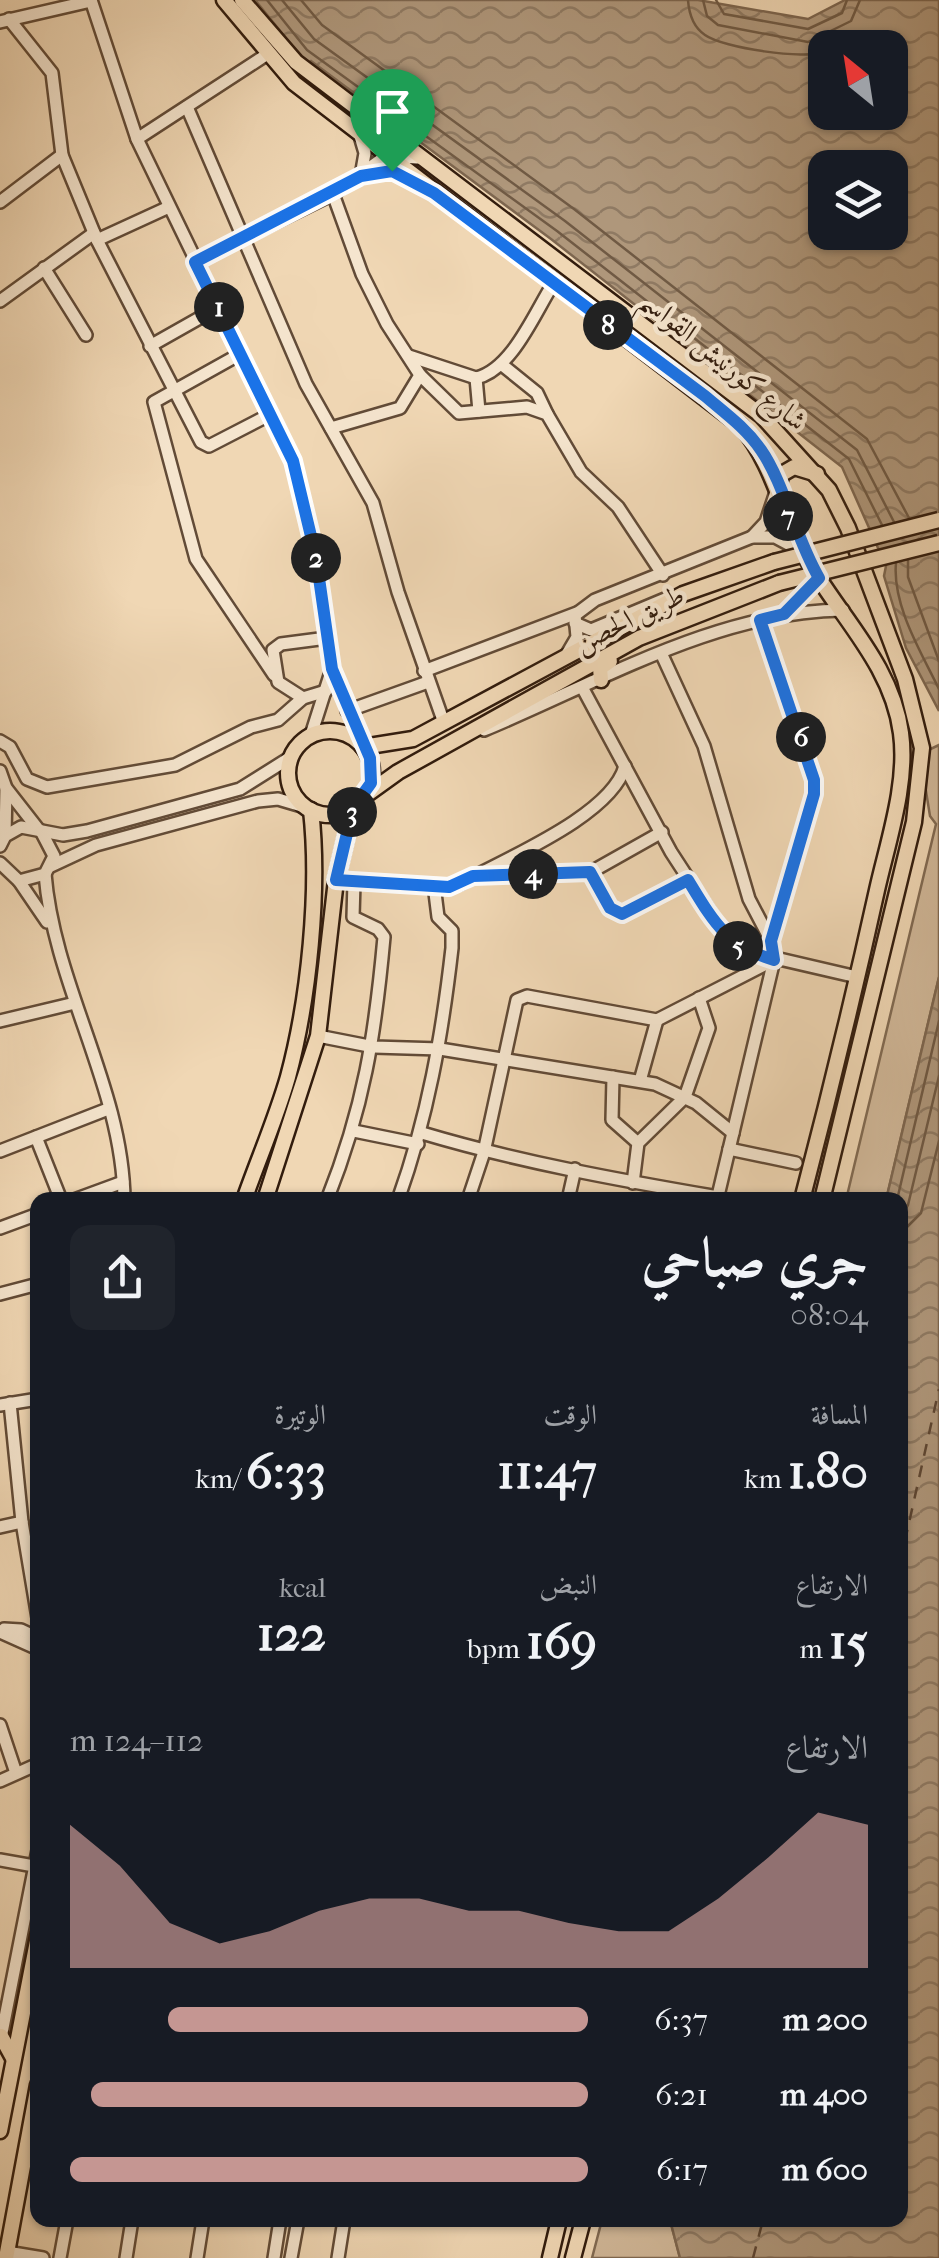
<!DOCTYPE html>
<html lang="ar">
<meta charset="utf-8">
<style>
:root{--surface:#171b24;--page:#20242c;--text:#f1f3f6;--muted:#9ea1a6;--accent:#c59692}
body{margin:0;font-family:"IM FELL French Canon",Amiri,serif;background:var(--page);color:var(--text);direction:rtl;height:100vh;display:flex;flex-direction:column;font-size:38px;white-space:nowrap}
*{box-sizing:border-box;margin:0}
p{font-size:32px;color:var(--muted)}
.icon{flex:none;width:55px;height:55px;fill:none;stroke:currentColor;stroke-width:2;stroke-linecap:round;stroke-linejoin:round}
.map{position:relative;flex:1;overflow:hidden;direction:ltr}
.side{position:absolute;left:30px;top:1192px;width:878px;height:1035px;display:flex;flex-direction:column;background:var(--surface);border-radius:20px;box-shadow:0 2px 8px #0004;direction:rtl}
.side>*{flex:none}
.needle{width:65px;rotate:330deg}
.tools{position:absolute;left:808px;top:30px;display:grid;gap:20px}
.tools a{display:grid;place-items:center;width:100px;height:100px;border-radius:20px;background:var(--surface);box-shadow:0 2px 8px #0004;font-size:50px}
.pin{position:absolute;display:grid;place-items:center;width:85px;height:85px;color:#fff;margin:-102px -42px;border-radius:50% 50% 50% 0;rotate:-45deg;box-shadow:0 0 10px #0007}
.pin .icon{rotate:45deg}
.km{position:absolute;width:50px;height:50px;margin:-25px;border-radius:50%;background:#222;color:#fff;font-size:28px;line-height:50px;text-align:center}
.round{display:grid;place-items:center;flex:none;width:105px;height:105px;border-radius:20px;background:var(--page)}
.head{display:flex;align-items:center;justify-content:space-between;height:170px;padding:0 40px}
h1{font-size:55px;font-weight:700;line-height:75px}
.metrics{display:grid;grid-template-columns:repeat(3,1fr);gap:15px;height:170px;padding:10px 40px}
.metrics div{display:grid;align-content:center}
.metrics b{font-size:50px;font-weight:700}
.metrics small{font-size:28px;font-weight:400}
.metrics p{font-size:28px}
.chart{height:280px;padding:20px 40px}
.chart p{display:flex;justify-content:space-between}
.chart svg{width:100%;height:180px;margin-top:10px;fill:var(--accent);opacity:.7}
ul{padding:0 40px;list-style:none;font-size:32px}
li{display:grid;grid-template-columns:160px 120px 1fr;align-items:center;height:75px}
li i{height:25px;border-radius:12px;background:var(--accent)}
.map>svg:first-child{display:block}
.green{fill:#d0b798;stroke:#816a52;stroke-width:2.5}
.water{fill:url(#water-waves);stroke:#7d664f;stroke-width:2.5;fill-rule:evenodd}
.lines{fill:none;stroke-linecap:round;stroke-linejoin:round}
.shore{stroke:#705a44;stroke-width:2.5}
.ferry{stroke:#5e4734;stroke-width:2.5;stroke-dasharray:12 10;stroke-linecap:butt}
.minor-casing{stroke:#624b37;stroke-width:16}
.major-casing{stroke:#321c0d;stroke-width:19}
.minor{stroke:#f5e5ce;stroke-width:11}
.major{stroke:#f0d7b4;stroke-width:14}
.major-bridge-casing{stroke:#321c0d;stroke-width:19;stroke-linecap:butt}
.major-bridge{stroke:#f0d7b4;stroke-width:14}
.route-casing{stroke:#fff;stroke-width:20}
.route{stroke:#1a73e8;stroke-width:12}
.labels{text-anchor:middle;stroke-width:9;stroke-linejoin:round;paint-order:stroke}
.street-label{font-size:28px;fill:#321c0d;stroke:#f5e5ce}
</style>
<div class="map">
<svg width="939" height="2258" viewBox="0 0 939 2258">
<defs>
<pattern id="water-waves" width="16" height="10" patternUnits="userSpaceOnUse" patternTransform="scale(2.5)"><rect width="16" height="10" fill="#af977b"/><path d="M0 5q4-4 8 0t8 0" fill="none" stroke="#8f7a63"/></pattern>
</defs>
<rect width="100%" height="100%" fill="#f0d7b4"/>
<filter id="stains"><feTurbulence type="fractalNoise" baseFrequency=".002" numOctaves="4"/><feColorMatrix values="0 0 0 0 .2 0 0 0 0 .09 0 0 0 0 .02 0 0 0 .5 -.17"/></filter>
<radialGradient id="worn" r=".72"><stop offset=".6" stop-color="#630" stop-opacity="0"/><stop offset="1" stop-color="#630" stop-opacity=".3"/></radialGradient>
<!-- green -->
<g class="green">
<polygon points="939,745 939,977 886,1200 846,1200 936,824 930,816 920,754"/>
<polygon points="602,2220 670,2220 680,2258 592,2258"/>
</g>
<!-- water -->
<g class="water">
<path d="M 255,0 L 698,0 L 808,19 L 845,0 L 939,0 L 939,711 L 906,648 L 884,576 L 886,566 L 842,467 L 551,239 L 311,61 L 307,64 ZM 825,48 L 890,48 L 890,112 L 825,112 ZM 825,168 L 890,168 L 890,232 L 825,232 Z"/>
<polygon points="939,977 939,2258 680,2258 670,2220 900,2220 900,1200 886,1200"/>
</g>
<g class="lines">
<!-- shore -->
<g class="shore">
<polyline points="267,0 307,50 557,231 849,459 882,525"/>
<polyline points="282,0 314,39 565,221 857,450 894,522"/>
<polyline points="301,0 322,25 574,209 867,439 909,518"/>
<path d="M 688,0 C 689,14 693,27 705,35 C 723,48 805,60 825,52"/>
<polyline points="703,0 707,16 718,25 808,42 851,21 860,0"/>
<polyline points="716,0 724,14 808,29 842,13 847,0"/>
<polyline points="908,560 908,577 939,661"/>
<path d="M 896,563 C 892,605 921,652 939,689"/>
<polyline points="897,1200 939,1021"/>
<polyline points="900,1217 908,1205 939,1076"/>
<polyline points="900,1234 921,1213 939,1141"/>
</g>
<!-- ferry -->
<g class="ferry">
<polyline points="900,1563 939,1389"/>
<polyline points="753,2258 763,2220"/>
</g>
<!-- minor casing -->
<g class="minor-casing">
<g id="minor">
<polyline points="91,0 137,139 293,461 316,557 332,669 363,747"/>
<polyline points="9,19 52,73 62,155 97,240 201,442 209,446 271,414"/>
<polyline points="0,22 91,1"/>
<polyline points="187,107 306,384 373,503 398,592 444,723"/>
<polyline points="360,136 365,153 361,176"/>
<polyline points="137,139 266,55"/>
<polyline points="365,175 393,171 410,177"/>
<polyline points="0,202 62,155"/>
<polyline points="97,240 169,207"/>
<polyline points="195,262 333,194 386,156 417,158"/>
<polyline points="44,268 86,335"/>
<polyline points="0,301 94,233"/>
<polyline points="150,346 219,307"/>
<polyline points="240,354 154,402 196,559 274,675"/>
<path d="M 409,356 L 476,378 C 512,370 535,312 553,284"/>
<polyline points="501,364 537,393 547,414"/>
<polyline points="420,375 459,413 527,407 547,414 581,472 618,507 663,575"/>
<polyline points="476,378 479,411"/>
<polyline points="331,428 400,408 420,375 387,324 362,274 333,194"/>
<polyline points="752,537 766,522 777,489"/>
<polyline points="784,614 819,578"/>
<polyline points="575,623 591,630 665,599"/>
<polyline points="567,654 577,637 575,615 595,600 752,537 775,537 803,552"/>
<polyline points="662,655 704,746 749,899 771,941"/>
<polyline points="424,671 577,613"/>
<polyline points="582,687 671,852 725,935 745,951 857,977"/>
<polyline points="303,698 278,682 273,650 281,644 327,638"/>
<polyline points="347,711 428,682"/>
<path d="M 484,730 C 598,683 717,611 843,610"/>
<polyline points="311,735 332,669"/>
<polyline points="0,741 10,747 27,779 47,787 175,765 251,727 278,720 303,698 326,691"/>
<polyline points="0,771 6,788 38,829"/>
<polyline points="5,836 6,788"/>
<polyline points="0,846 5,836 21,827 63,835 87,831 240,789 291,757"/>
<polyline points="0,863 19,881 45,874 54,856 41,831"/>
<polyline points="51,866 96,845 258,801 278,799 305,807"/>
<polyline points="591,872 610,908 622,914 688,880"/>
<path d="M 45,874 C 54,986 123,1088 124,1200"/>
<polyline points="478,876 591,872 662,832"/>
<path d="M 336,880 L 449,887 L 462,883 C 507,858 612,815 625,766"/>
<polyline points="19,881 47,922"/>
<polyline points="0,1021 75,1003"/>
<polyline points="318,1036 374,1047 440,1049 655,1084 696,1103 733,1133"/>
<polyline points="613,1077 612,1120 638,1143"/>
<polyline points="640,1081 657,1020"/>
<polyline points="354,1131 418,1144"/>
<path d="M 422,1133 C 519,1162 619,1180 718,1197"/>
<polyline points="36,1137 61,1200"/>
<polyline points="729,1149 796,1163"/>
<polyline points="0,1151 108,1109"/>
<polyline points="633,1183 638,1143 685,1097 709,1028 699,998"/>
<polyline points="74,1200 123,1182"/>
<path d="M 327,1200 C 364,1107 375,1036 384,937 L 378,929 L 353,917 L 354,882"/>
<path d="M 398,1200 C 428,1116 442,1036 452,948 L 452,931 L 438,917 L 434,885"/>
<polyline points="468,1200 484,1152 517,1000 527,996 657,1020 774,960"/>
<polyline points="568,1200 575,1169"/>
<polyline points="717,1200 774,960 771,941 815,794 814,781 760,620"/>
<polyline points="0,1228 38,1214"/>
<polyline points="0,1294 38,1284"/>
<polyline points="10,1403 22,1522 38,1618"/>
<polyline points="0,1405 38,1399"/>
<polyline points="0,1527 22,1522"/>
<polyline points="4,1629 21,1630 38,1638"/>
<polyline points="0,1632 38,1649"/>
<polyline points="0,1725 16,1773"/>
<polyline points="0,1781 38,1764"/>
<polyline points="0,1860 34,1866"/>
<polyline points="0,2043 38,1850"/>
<polyline points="7,2252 43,2258"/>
<polyline points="60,2258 67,2220"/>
<polyline points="126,2258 132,2220"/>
<polyline points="197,2258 203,2220"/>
<polyline points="274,2258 280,2220"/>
<polyline points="291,2258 298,2220"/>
<polyline points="338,2258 344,2220"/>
</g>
</g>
<!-- major casing -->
<g class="major-casing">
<g id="major">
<path d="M 224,0 L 294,83 L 741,426 C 773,464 781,510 804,554 C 836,613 892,663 901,733 C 908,783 888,841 877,890 C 854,994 829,1097 802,1200"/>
<polyline points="242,0 296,62 762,416 829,490 848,528 905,679 922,748 914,822 822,1200"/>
<polyline points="777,489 782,474 794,467 817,474"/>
<polyline points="601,680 600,668 610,661"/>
<circle cx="330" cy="773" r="42"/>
<polyline points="363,747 413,739 683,594 774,562"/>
<polyline points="366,795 398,772 639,638 779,583"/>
<path d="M 244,1200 C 258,1160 276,1119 288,1077 C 309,999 320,890 311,810"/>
<polyline points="265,1200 318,1036 336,880 353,808"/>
<polyline points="1,2036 13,2058"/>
<polyline points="0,2131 38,1936"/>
<polyline points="6,2258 38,2085"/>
<polyline points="550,2258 559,2220"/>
<polyline points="573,2258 583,2220"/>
</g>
</g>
<!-- minor -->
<use href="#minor" class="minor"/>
<!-- major -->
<use href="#major" class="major"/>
<!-- major-bridge casing -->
<g class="major-bridge-casing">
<g id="major-bridge">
<polyline points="774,562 939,520"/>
<polyline points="779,583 939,543"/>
</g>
</g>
<!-- major-bridge -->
<use href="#major-bridge" class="major-bridge"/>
</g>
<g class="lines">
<!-- route casing -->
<g class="route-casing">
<path id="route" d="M 392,171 L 434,193 L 705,396 C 725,413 746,428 761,450 C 784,483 796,539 819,578 L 784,614 L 760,620 L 814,780 L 814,794 L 771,941 L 774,960 C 726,946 713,921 688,880 L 622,914 L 610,908 L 590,872 L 473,876 L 449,887 L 336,880 L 353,808 L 371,783 L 370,758 L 332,669 L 316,557 L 293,461 L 195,262 L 361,176 Z"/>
</g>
<!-- route -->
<use href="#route" class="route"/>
</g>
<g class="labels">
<!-- street labels -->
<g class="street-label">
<text transform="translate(724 360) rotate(39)" y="10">شارع كورنيش القواسم</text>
<text transform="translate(629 618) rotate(-26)" y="10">طريق الحصن</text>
</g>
</g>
<rect width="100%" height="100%" filter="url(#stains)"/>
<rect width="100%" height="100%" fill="url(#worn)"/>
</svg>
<div class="tools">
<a><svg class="needle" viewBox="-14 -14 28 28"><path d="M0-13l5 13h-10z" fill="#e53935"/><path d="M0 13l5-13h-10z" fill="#9ea1a6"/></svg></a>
<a><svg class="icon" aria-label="layers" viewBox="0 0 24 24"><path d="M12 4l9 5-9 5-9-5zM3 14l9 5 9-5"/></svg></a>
</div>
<div class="pin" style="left:392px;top:171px;background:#1e9e55"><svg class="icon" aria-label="arrive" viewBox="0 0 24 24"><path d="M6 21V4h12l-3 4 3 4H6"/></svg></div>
<b class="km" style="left:219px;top:307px">1</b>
<b class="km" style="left:316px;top:558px">2</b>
<b class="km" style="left:352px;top:812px">3</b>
<b class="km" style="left:533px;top:874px">4</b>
<b class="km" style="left:738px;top:946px">5</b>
<b class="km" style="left:801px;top:737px">6</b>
<b class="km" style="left:788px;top:516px">7</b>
<b class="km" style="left:608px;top:325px">8</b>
<section class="side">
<div class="head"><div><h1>جري صباحي</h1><p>08:04</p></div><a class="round"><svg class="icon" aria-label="share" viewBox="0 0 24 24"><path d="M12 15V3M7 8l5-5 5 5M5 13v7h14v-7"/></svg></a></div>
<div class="metrics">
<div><p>المسافة</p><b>1.80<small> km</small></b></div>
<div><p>الوقت</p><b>11:47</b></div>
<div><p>الوتيرة</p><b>6:33<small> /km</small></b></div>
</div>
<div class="metrics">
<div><p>الارتفاع</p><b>15<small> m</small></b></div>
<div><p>النبض</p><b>169<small> bpm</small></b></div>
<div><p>kcal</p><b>122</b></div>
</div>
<div class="chart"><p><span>الارتفاع</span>112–124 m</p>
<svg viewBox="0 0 160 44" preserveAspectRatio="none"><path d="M0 44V9L10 19L20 33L30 38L40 35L50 30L60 27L70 27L80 30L90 30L100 33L110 35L120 35L130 27L140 17L150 6L160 9V44z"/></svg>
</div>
<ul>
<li><b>200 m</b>6:37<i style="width:81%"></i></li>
<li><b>400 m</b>6:21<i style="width:96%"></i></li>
<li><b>600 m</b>6:17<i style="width:100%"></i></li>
</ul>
</section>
</div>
